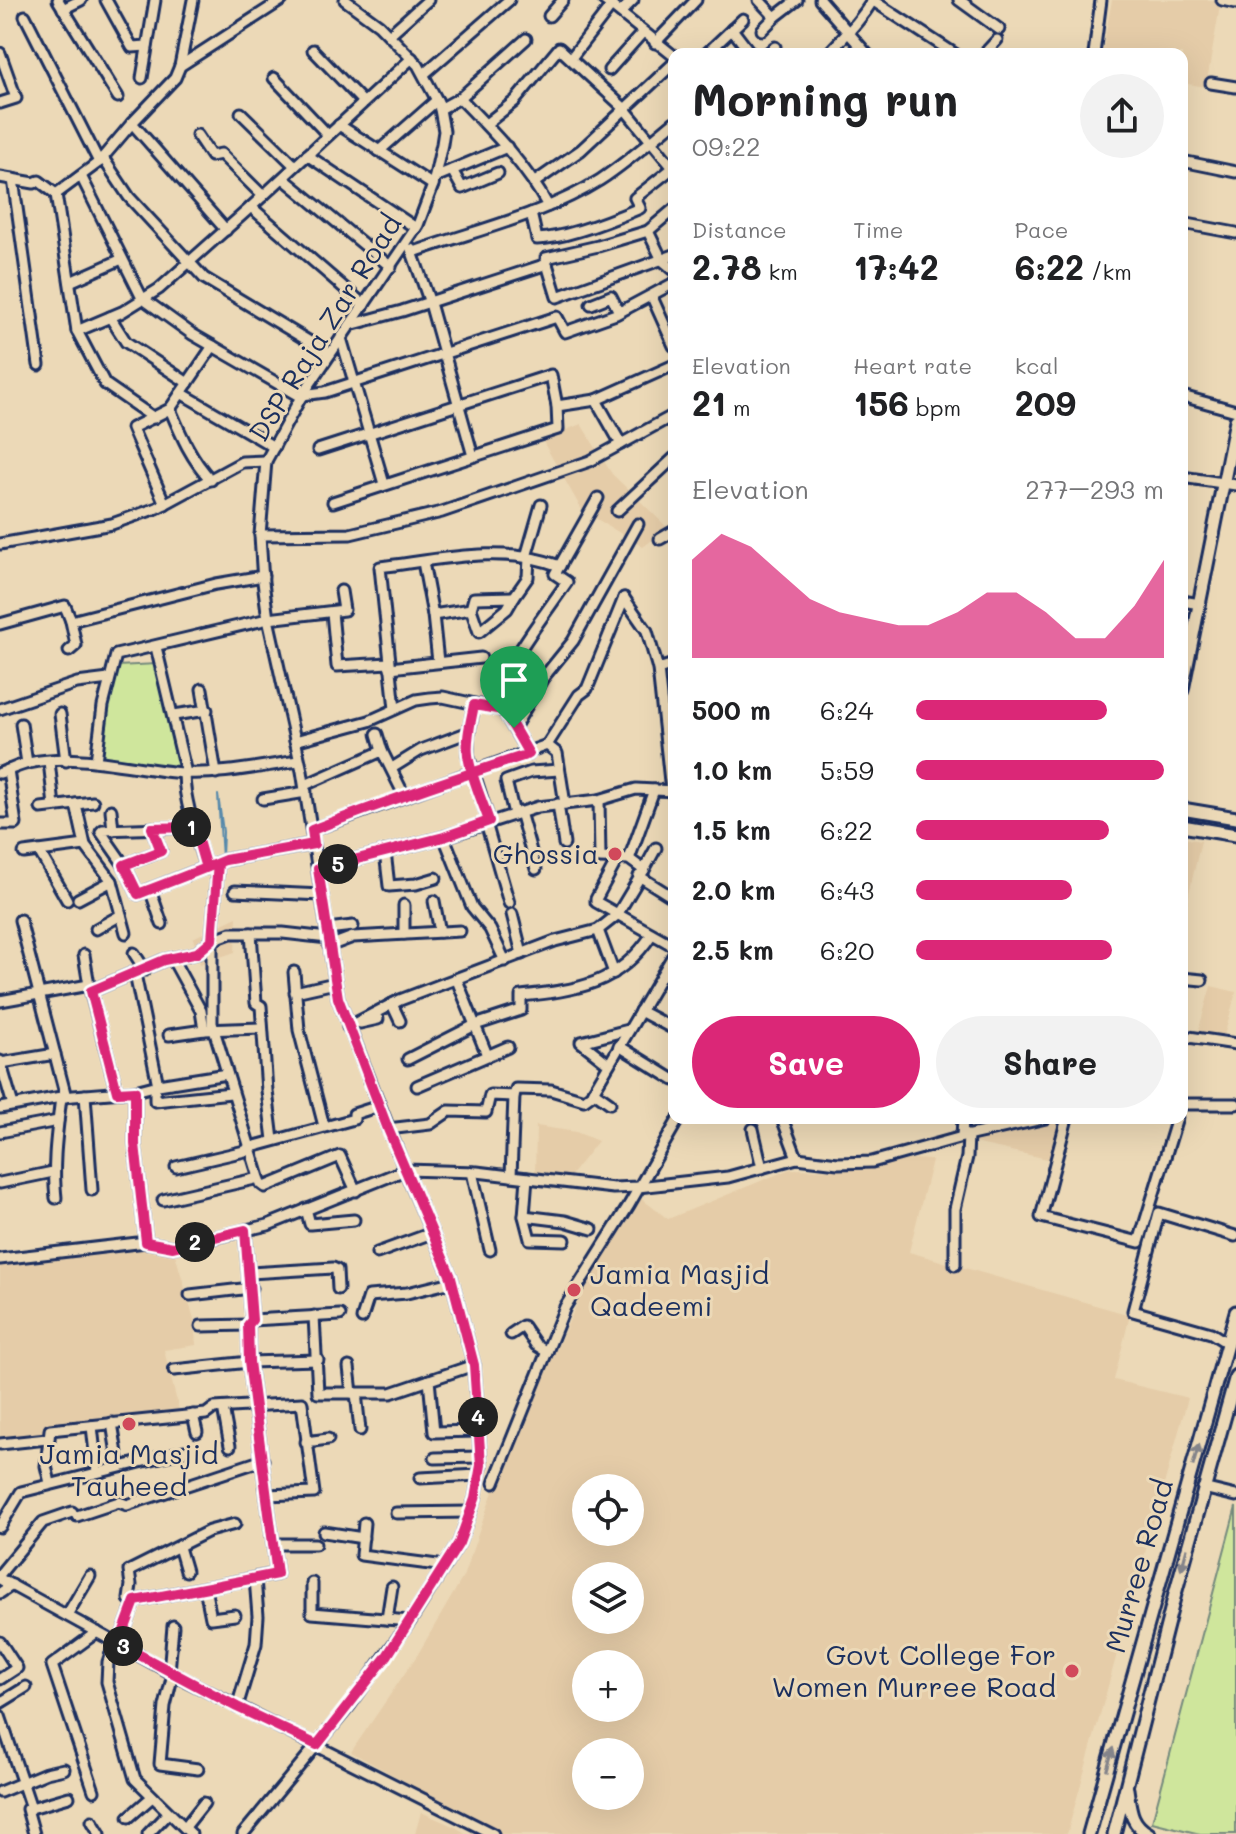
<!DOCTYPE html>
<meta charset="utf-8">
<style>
:root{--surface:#fff;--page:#f2f2f2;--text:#202124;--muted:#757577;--accent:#db2777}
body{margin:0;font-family:Mali,sans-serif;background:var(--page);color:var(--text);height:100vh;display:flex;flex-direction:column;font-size:30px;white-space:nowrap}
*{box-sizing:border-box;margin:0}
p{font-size:26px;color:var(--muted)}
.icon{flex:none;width:44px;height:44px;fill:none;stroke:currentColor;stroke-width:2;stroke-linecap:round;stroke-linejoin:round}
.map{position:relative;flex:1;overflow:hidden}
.panel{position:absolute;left:668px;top:48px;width:520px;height:1076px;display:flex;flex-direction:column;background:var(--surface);border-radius:16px;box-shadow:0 8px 32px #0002}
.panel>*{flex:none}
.controls{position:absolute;left:572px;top:1474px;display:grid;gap:16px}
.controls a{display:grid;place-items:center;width:72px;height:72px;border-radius:50%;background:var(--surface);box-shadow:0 8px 32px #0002;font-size:40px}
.pin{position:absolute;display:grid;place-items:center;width:68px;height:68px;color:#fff;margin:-82px -34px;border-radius:50% 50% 50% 0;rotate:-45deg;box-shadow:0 0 8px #0007}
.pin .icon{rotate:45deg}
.km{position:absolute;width:40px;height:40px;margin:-20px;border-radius:50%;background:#222;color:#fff;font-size:22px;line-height:40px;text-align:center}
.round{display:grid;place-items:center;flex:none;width:84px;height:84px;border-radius:42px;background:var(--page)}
.summary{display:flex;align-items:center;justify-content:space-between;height:136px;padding:0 24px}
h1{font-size:44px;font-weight:700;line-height:60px}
.figures{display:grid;grid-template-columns:repeat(3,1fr);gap:12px;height:136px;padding:8px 24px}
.figures div{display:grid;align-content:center}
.figures b{font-size:34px;font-weight:700}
.figures small{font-size:22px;font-weight:400}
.figures p{font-size:22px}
.chart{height:224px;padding:16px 24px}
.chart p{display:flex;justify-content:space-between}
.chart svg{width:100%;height:144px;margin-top:8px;fill:var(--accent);opacity:.7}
.cta{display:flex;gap:16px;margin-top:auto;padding:16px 24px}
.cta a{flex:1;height:92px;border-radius:48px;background:var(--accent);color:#fff;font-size:32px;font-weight:700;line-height:92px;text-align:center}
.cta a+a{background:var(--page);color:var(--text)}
ul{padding:0 24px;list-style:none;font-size:26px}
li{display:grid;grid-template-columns:128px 96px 1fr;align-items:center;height:60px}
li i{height:20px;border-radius:10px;background:var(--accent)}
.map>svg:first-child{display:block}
.built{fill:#e5cca8;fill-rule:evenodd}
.green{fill:#cfe69c;stroke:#758a7d;stroke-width:2}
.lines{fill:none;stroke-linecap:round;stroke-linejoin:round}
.stream{stroke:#5689ab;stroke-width:2}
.minor-casing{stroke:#1b2f5e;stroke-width:15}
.major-casing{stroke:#1b2f5e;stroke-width:17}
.minor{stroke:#ecd9b7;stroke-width:9}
.major{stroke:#ecd9b7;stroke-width:11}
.oneway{fill:#84848a}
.route-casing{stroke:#fff;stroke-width:16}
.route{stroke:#db2777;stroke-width:10}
.poi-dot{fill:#d1495b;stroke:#ecd9b7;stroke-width:3}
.labels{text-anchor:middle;stroke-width:6;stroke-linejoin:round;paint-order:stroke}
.street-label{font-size:28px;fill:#1b2f5e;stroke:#ecd9b7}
.poi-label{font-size:28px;fill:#1b2f5e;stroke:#ecd9b7;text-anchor:end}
</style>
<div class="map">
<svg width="1236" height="1834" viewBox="0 0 1236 1834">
<rect width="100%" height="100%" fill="#ecd9b7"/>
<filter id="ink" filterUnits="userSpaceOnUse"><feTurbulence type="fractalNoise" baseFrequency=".0125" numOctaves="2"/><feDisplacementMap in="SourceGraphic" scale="16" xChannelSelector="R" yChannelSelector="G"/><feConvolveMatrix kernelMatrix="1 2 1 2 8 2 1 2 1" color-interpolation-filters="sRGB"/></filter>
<g filter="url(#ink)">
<!-- built -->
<g class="built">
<polygon points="1112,0 1221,0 1206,87 1182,83 1182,54 1102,54"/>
<polygon points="581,424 612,474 668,528 643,547 582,510 542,440"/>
<polygon points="1182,838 1201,841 1187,902 1182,901"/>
<polygon points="237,917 235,952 200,964 193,938"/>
<polygon points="1211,986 1236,992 1224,1036 1198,1032"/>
<polygon points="1064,1118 1052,1160 970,1142 973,1139 1001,1130"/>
<polygon points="536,1126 576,1132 598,1141 568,1179 535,1176"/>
<path d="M 915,1159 L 932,1160 L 909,1252 L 1130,1315 L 1114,1380 L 1188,1398 L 1067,1834 L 501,1834 L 351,1752 L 418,1654 L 463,1577 L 496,1483 L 580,1297 L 639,1197 L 668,1219 L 790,1169 L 846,1170 ZM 586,1488 L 630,1488 L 630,1532 L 586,1532 ZM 586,1576 L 630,1576 L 630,1620 L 586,1620 ZM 586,1664 L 630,1664 L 630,1708 L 586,1708 ZM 586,1752 L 630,1752 L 630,1796 L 586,1796 Z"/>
<polygon points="146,1242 173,1247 194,1319 196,1345 164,1350 180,1414 50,1430 47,1439 0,1444 0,1258"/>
<polygon points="421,1812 455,1827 467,1834 415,1834"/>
</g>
<!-- green -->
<g class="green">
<polygon points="157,664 182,770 98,759 107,692 117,666"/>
<polygon points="1236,1507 1236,1834 1200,1834 1152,1822"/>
</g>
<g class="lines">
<!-- stream -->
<polygon class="stream" points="218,795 223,832 222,858"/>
<!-- minor casing -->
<g class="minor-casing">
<g id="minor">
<polyline points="58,0 118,97"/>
<polyline points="106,0 132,47 147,46"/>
<polyline points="604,0 674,56"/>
<polyline points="759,0 775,17 797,0"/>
<polyline points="820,0 867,54"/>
<polyline points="872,0 955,54"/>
<polyline points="959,0 999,29"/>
<polyline points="1222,0 1236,3"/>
<polyline points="63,9 81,0"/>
<polyline points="621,12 633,0"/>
<polyline points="25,16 99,162"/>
<polyline points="549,16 563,0"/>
<polyline points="732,29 751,54"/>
<polyline points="762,30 775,17"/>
<polyline points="389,35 428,0"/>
<polyline points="655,43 696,0"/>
<polyline points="313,50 363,102"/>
<polyline points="0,53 16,98 0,103"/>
<polyline points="706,54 743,19"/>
<polyline points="767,54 775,47"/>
<path d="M 828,54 C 846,34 858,24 873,0"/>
<polyline points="984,54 997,40"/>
<polyline points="1094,54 1101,0"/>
<polyline points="571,58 612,5"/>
<polyline points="180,66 193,0"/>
<polyline points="609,70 643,32"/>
<polyline points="424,74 509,0"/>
<polyline points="142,78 155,0"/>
<polyline points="274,78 328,135"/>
<polyline points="1211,83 1236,87"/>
<path d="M 460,98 C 493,132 525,164 548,206"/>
<polyline points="440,109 460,98 526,39"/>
<polyline points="241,113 295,166"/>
<polyline points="486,124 515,101 559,48 624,108 673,168"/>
<polyline points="339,125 433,185"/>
<polyline points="197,135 211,156 221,154 263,196"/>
<polyline points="379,151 437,100"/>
<polyline points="307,155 416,228"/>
<polyline points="103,158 129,197 204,278 330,354"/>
<polyline points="1182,161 1236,172"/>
<polyline points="452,170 462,188 498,173"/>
<polyline points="81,176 142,298 192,334 301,397"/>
<polyline points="0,177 34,183 39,181 56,194 77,331 105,384 154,418"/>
<polyline points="435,177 507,147"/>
<polyline points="283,178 391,267"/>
<polyline points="13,179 39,365"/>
<polyline points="535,182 581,150 674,63"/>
<polyline points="56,194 99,162 132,123"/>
<polyline points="251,207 364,305"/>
<path d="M 531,213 L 537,239 C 567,238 612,220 640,208 L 635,198 L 674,167"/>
<polyline points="1182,223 1236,233"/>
<polyline points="226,230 132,123 175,78 180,66 282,0"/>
<polyline points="648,231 662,260 674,270"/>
<polyline points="411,249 430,303 473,456"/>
<path d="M 414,252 C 476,230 544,215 600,180 C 626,163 650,142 674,122"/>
<polyline points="547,264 557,297 674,255"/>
<polyline points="70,282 122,259"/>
<polyline points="652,297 674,346"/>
<polyline points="591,304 611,296 619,312"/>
<polyline points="110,317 126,342 188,383"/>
<polyline points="350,325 402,311 547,264 546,258 598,246 648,231 674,209"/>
<polyline points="77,331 122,312 159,289 251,207 412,58"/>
<polyline points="341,338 384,484"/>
<polyline points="181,393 274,447"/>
<polyline points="302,395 325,392 557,317 565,332 616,314 674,283"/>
<polyline points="1182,396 1236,411"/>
<polyline points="596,400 621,444"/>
<path d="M 170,409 C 181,435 191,459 211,480"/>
<polyline points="318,450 551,375 557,406"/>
<polyline points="1182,477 1236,485"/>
<polyline points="333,502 558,429 557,406 596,400 674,365"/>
<polyline points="165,504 132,428 170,409 213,346"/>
<polyline points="617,511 674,458"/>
<polyline points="260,535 350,534 442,512 590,461 674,415"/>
<polyline points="660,539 674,531"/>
<polyline points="0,544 112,524 157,508 242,462 266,461"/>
<polyline points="526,557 541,505"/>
<polyline points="423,562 433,615 438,662"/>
<polyline points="514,597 528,577 529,558"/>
<polyline points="624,598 647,631 658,669 671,791"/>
<polyline points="1182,601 1200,604"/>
<polyline points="332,612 337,666 389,663"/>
<polyline points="433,615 471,609 474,598 514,597 507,609 479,632 471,609"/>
<polyline points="0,624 65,606 71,621 216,584 263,576"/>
<path d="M 156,647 L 185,769 C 180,789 199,846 206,868"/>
<polyline points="69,651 76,645 71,621"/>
<polyline points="390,668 481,658"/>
<polyline points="658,669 674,664"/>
<polyline points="202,689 216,773"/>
<polyline points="474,705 468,737 468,755 489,821"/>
<path d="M 492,708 C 509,658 538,624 567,582 L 555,574 L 598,498"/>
<polyline points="0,709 77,683 109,679"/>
<path d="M 395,709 L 380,567 C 438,560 503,544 560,566"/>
<polyline points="60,714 66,761"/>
<polyline points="174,715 207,710"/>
<polyline points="21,724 27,763"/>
<polyline points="514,728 543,678 573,641 638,524"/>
<polyline points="377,734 382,751"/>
<polyline points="295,741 369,721 416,700 430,698 443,697 503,710 529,754"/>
<polyline points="547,745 579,695 587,689 624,598"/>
<polyline points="547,745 557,753 565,804"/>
<polyline points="49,761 54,806"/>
<polyline points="96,761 103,706 116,655 268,619 344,610 341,591"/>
<polyline points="392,768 421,750 469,732"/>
<path d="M 0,773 C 10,770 19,765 29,763 C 80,752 132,769 183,773 C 223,775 260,766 299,761"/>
<polyline points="305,785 382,751 404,795"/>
<polyline points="263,799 306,792"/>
<polyline points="76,804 85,845 112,881 126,933"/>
<polyline points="558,804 564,844"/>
<polyline points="41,808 93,802"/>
<polyline points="111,810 113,830"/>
<polyline points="520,812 536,869"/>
<polyline points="514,814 506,781 531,772 559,770"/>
<polyline points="486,823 509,903"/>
<polyline points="0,824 16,824 8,770"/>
<polyline points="194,827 103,830 101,832 124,865 138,894 225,860 314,844"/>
<polyline points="312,830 547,745"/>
<polyline points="444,837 472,907 490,929 505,961"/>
<polyline points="39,851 67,900"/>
<polyline points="385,852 389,886 416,884 436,878"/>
<polyline points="24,853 85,845"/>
<polyline points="629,859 654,790"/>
<polyline points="617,860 596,899 596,902 674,946"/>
<polyline points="218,863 212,940 212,1023 261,1184 265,1187 340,1156 356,1191"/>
<polyline points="124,865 161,851 152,828"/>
<polyline points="318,869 444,837 538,807 599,800 636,789 674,791"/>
<polyline points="644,870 656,848"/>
<polyline points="639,876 674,898"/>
<polyline points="150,889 162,924"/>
<polyline points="235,891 322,895"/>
<polyline points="78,899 112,881"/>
<polyline points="434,901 440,932"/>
<polyline points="512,914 522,954"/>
<polyline points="20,920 66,1097"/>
<polyline points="96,929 121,915"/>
<polyline points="327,929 353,926"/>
<polyline points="598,930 614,973"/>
<polyline points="251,933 256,1003 261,1006 267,1091 273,1140"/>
<polyline points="404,934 404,905"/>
<polyline points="329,946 353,937 460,931"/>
<polyline points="134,953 145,970"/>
<polyline points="84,955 89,985 117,1092"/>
<polyline points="173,960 201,1011 204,1030 261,1028"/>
<polyline points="294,972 299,1030 324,1126"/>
<polyline points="135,974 158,1085"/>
<polyline points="1182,978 1202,980"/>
<polyline points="457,980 487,1055"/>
<polyline points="91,991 164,960 197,953 212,940 231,933 283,933 328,938"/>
<polyline points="295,992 335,983"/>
<polyline points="0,1001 89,985"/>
<polyline points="392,1004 400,1021"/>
<polyline points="640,1011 674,1029"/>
<polyline points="360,1023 378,1019"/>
<polyline points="348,1027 400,1000 555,941 598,930 617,915 644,870 629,859 600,858 599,800"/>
<polyline points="169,1035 204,1030"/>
<polyline points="1182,1036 1236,1044"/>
<polyline points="619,1046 674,1080"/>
<path d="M 408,1059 L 475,1025 L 521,1010 L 521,996 C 577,990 619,985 652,934"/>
<polyline points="0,1061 13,1105"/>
<polyline points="1,1063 55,1054"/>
<polyline points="609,1064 581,1042 628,1030"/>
<polyline points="417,1086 508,1047"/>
<polyline points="155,1087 155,1101 231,1093"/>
<polyline points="135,1091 135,1144 146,1242"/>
<polyline points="593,1091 610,1103"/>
<polyline points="85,1095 92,1190"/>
<polyline points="1182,1104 1236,1104"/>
<polyline points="0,1108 61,1097 135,1091 158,1085 227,1074"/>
<polyline points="782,1118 797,1158"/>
<polyline points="1067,1118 1041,1217 1139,1242 1177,1118"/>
<polyline points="388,1129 430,1124 449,1111 486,1112 490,1095 514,1096 516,1089 551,1090 584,1100 591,1095 674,954"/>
<polyline points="753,1129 762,1168"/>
<polyline points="0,1132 58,1121"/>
<polyline points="962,1137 963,1118"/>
<polyline points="248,1148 354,1119 354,1114 379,1106"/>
<polyline points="176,1167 249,1150"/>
<polyline points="472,1172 490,1250"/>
<polyline points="511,1176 514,1096"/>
<polyline points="527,1178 524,1216 530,1239 565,1240"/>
<polyline points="0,1183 53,1172"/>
<path d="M 56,1198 C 52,1164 57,1132 61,1097"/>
<polyline points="163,1200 259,1178"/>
<polyline points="306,1209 310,1224 354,1220"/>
<polyline points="524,1216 565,1221 592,1229"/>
<polyline points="377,1253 432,1233"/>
<polyline points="0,1259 146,1242 173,1247 268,1225 405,1170 477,1172 613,1188 638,1187 728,1177 797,1158 838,1163 872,1162 962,1137 1046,1118"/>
<polyline points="955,1265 955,1209 967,1157 968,1135"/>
<polyline points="250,1273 333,1268 337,1270 338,1289"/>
<polyline points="190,1295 251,1288"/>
<polyline points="314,1316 318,1393 391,1393 474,1365"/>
<polyline points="362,1318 369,1296 407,1293 452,1282"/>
<polyline points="252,1320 340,1315"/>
<polyline points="201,1326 248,1325"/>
<polyline points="511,1334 523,1326 536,1345 547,1352"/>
<polyline points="1227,1343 1211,1333 1133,1311 1159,1213 1235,1236"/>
<polyline points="349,1367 352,1393"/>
<polyline points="174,1370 249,1362 318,1360"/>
<polyline points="429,1380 434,1432 478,1431"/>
<polyline points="356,1393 360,1430"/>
<polyline points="223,1408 230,1446"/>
<polyline points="193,1415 197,1432"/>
<polyline points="112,1423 119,1466"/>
<polyline points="92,1426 97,1472"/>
<polyline points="306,1442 328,1439"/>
<polyline points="0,1444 47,1439"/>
<polyline points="435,1458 480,1457"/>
<polyline points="420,1478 479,1475"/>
<polyline points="50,1483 46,1466 50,1430 206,1414 214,1408 302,1403 314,1493 267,1495"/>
<polyline points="494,1483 565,1307 629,1205 679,1118"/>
<polyline points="1203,1488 1236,1496"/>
<polyline points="396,1513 470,1512"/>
<polyline points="77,1516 119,1502 127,1505 263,1460"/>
<polyline points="364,1523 361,1555 445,1566"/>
<polyline points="0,1527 21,1492 184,1451"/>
<polyline points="324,1532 363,1538"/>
<polyline points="274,1544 315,1544"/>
<polyline points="179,1547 186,1571"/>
<polyline points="0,1574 43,1522 72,1512"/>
<polyline points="0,1579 173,1674 493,1834"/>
<polyline points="312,1583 312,1613 410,1621"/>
<polyline points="205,1588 211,1618 235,1615"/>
<polyline points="0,1593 12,1585"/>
<polyline points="135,1601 129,1599 131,1585 129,1571 209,1531 235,1524"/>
<polyline points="67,1615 90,1576"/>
<polyline points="387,1619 392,1587"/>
<polyline points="115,1641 108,1662 107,1682 135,1779 191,1834"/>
<polyline points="0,1642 17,1668 0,1679"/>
<polyline points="119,1644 135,1601 255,1578"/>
<polyline points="169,1672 173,1626"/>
<polyline points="173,1674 165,1706 160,1764 198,1769"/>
<polyline points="0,1703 26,1687"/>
<polyline points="237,1707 256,1644 258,1616 255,1578 277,1574 249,1362 248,1325 252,1320 245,1230"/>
<polyline points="0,1716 31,1808 27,1809 34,1834"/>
<polyline points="94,1791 52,1665 97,1632"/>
<polyline points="0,1792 46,1773 64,1769"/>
<polyline points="31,1808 69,1797"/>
<polyline points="129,1817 152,1797"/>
<polyline points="92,1821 100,1834"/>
<polyline points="185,1827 204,1803"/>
<polyline points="148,1834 168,1813"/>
<polyline points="243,1834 350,1705 410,1621 459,1543 475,1499 481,1465 474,1365 451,1277 405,1170 338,998 302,771 268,619 263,582 260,535 266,461 301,397 418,225 433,185 442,144 444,131 439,104 418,65 379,25 345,0"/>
</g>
</g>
<!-- major casing -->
<g class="major-casing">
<g id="major">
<polyline points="1182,690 1236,420"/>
<polyline points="1182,809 1236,818"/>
<polyline points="1182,826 1236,835"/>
<path d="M 1127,1789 C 1130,1808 1130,1824 1149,1834"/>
<polyline points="1089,1834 1236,1312"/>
<polyline points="1114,1834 1175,1594 1236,1376"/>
</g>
</g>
<!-- minor -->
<use href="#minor" class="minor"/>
<!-- major -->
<use href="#major" class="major"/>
</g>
<!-- one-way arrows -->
<defs><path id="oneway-solid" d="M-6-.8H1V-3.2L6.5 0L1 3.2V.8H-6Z" transform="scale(2)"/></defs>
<g class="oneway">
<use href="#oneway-solid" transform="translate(1196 1455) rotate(-74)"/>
<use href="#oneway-solid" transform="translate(1184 1559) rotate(105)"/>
<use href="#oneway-solid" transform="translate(1110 1759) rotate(-74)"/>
</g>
</g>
<g class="lines" filter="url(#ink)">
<!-- route casing -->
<g class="route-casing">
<path id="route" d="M 514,728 L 529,754 C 456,778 383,802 312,830 L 314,844 L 225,860 C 196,872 167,883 138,894 L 124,865 L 161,851 L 152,828 L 194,827 L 206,868 L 218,863 L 212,940 L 197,953 L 164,960 L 91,991 L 117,1092 L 135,1091 L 135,1144 L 146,1242 L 173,1247 L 245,1230 L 252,1320 L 248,1325 L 249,1362 L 277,1574 L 135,1601 L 119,1644 L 237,1707 L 317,1745 L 387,1656 L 459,1543 L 475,1499 L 481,1465 L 474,1365 L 451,1277 L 388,1129 L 338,998 L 318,869 L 444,837 L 489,821 C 482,800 471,777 468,755 C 466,738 471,721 474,705 L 503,710 L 514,728"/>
</g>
<!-- route -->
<use href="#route" class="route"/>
</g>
<!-- markers -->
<g class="poi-dot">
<circle cx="615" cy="854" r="8"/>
<circle cx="574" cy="1290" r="8"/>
<circle cx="129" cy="1424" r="8"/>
<circle cx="1072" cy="1671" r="8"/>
</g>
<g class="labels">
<!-- street labels -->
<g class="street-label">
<text transform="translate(325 328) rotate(-58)" y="10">DSP Raja Zar Road</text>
<text transform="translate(1139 1566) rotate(-74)" y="10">Murree Road</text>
</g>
<!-- poi labels -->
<g class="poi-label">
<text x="599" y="864">Ghossia</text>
<text x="590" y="1284" text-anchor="start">Jamia Masjid<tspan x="590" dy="32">Qadeemi</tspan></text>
<text x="129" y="1464" text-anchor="middle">Jamia Masjid<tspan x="129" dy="32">Tauheed</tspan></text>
<text x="1056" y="1665">Govt College For<tspan x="1056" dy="32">Women Murree Road</tspan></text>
</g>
</g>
</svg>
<div class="controls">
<a><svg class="icon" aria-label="locate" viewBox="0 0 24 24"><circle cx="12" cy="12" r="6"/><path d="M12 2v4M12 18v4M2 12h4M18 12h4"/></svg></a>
<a><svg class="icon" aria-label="layers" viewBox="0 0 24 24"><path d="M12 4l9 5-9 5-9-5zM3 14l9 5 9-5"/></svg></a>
<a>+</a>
<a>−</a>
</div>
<div class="pin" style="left:514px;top:728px;background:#1e9e55"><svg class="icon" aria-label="arrive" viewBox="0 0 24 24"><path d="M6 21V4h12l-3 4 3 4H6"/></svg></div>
<b class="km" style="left:191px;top:827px">1</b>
<b class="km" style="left:195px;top:1242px">2</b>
<b class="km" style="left:123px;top:1646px">3</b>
<b class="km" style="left:478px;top:1417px">4</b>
<b class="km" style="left:338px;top:864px">5</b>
<section class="panel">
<div class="summary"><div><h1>Morning run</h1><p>09:22</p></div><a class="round"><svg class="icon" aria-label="share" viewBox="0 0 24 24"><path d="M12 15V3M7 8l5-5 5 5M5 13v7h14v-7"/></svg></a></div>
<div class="figures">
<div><p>Distance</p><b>2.78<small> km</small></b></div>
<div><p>Time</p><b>17:42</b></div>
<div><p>Pace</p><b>6:22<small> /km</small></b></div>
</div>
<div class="figures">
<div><p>Elevation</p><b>21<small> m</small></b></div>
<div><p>Heart rate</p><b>156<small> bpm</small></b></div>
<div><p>kcal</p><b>209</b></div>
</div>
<div class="chart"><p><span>Elevation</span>277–293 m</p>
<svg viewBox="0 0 160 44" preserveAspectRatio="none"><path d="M0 44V14L10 6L20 10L30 18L40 26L50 30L60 32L70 34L80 34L90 30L100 24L110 24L120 30L130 38L140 38L150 28L160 14V44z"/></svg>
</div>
<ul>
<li><b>500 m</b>6:24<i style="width:77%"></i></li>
<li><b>1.0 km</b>5:59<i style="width:100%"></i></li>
<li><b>1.5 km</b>6:22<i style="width:78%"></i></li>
<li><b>2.0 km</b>6:43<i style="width:63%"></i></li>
<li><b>2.5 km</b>6:20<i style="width:79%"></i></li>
</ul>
<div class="cta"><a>Save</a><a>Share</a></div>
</section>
</div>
